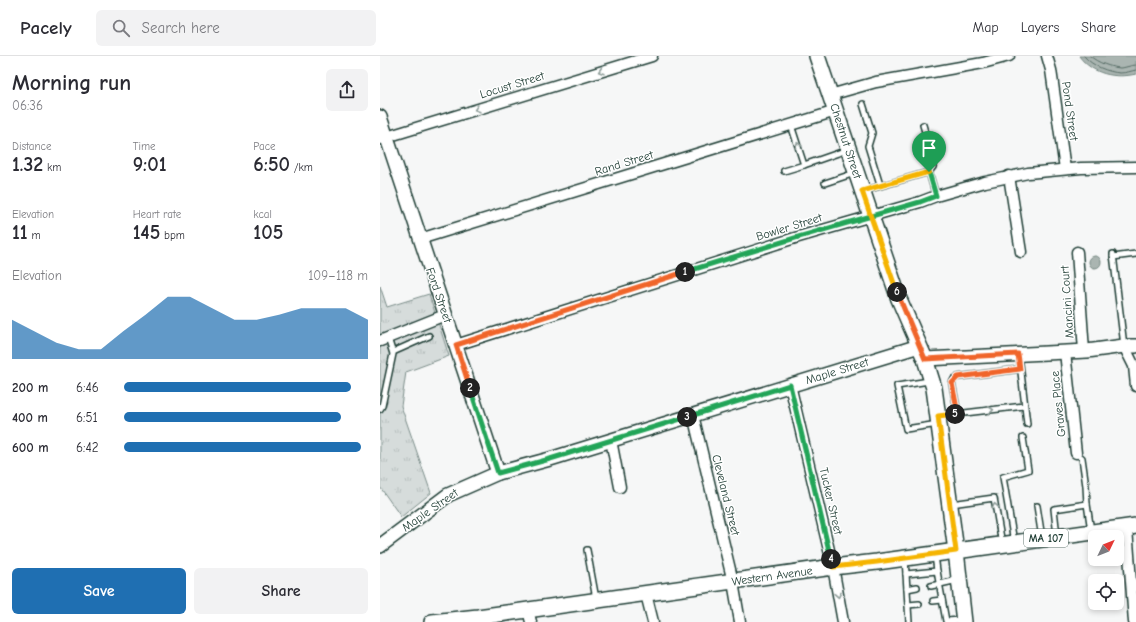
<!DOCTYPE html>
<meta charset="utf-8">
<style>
:root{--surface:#fff;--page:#f2f2f3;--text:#2b2b33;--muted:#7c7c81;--line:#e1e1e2;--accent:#1f6fb2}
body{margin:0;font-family:"Comic Neue",sans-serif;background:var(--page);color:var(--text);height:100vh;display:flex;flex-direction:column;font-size:15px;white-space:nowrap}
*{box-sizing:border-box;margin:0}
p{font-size:13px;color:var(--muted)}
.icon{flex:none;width:22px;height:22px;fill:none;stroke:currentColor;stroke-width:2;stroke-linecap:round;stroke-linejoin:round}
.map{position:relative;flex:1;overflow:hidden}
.sheet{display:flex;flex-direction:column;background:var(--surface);width:380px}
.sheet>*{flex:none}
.needle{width:26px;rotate:47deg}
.buttons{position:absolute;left:708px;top:474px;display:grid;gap:8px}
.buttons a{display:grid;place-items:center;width:36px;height:36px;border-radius:6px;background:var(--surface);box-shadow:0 2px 6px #0003;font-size:20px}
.pin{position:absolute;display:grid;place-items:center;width:34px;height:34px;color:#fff;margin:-41px -17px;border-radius:50% 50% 50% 0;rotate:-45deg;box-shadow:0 0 4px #0007}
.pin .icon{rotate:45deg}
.km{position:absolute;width:20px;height:20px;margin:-10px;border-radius:50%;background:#222;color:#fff;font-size:11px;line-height:20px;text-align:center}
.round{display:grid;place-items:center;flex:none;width:42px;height:42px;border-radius:6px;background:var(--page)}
.headline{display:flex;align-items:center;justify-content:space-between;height:68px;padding:0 12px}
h1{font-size:22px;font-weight:600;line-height:30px}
.metrics{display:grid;grid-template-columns:repeat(3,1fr);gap:6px;height:68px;padding:4px 12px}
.metrics div{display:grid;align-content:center}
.metrics b{font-size:20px;font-weight:600}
.metrics small{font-size:11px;font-weight:400}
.metrics p{font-size:11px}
.chart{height:112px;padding:8px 12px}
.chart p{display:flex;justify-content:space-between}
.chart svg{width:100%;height:72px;margin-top:4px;fill:var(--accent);opacity:.7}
.button{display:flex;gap:8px;margin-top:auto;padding:8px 12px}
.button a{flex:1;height:46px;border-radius:6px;background:var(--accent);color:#fff;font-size:16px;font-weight:600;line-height:46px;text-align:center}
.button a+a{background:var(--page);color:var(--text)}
ul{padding:0 12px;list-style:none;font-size:13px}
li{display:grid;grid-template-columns:64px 48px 1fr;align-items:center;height:30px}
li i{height:10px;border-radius:5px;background:var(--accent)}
header{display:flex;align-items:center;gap:24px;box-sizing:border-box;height:56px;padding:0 20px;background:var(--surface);border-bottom:1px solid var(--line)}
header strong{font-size:19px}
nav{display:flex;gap:22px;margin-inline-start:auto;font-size:14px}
.search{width:280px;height:36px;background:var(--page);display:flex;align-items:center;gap:10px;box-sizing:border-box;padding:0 14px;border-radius:6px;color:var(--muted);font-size:15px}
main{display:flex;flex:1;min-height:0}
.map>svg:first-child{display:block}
.park{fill:url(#park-tufts);stroke:#7a8c88}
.water{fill:#aab5b1;stroke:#72857f}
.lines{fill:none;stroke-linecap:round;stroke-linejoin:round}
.shore{stroke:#576d66;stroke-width:1}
.lane-casing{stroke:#1f3d34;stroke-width:8}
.street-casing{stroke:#1f3d34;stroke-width:13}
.secondary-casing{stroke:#1f3d34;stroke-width:16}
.primary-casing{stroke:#1f3d34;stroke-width:18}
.lane{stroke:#fff;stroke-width:5}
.street{stroke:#fff;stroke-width:10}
.secondary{stroke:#fff;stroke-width:13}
.primary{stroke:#fff;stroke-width:15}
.oneway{stroke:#8f9e9a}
.split-1-casing{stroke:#fff;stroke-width:8}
.split-2-casing{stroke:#fff;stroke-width:8}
.split-3-casing{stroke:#fff;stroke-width:8}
.split-4-casing{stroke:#fff;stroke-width:8}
.split-5-casing{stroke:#fff;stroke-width:8}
.split-6-casing{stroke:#fff;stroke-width:8}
.split-7-casing{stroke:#fff;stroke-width:8}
.split-1{stroke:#22a559;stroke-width:5}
.split-2{stroke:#f0652b;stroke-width:5}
.split-3{stroke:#22a559;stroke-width:5}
.split-4{stroke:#22a559;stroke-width:5}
.split-5{stroke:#f5b400;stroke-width:5}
.split-6{stroke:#f0652b;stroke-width:5}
.split-7{stroke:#f5b400;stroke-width:5}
.labels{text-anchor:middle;stroke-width:3;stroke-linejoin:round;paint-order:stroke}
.shield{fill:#fff;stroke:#627771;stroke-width:1}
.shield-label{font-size:11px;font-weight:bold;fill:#1f3d34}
.street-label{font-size:12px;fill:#1f3d34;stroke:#fff}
</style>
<header>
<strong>Pacely</strong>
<div class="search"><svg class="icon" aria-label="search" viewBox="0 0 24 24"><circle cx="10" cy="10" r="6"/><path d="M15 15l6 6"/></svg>Search here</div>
<nav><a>Map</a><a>Layers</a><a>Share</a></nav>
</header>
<main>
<section class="sheet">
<div class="headline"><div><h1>Morning run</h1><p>06:36</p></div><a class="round"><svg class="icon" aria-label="share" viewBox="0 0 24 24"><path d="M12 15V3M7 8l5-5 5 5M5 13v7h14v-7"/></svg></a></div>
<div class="metrics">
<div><p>Distance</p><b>1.32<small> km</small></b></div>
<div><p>Time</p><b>9:01</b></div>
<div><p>Pace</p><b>6:50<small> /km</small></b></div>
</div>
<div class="metrics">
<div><p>Elevation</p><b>11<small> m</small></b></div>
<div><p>Heart rate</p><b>145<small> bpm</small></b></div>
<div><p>kcal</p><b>105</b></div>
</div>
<div class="chart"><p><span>Elevation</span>109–118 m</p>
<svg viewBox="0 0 160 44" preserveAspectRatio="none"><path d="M0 44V20L10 27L20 34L30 38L40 38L50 27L60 17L70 6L80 6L90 13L100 20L110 20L120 17L130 13L140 13L150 13L160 20V44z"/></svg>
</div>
<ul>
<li><b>200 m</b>6:46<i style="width:93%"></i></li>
<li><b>400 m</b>6:51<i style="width:89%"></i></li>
<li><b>600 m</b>6:42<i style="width:97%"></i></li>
</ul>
<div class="button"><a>Save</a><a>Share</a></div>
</section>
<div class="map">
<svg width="756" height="566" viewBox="0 0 756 566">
<defs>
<pattern id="park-tufts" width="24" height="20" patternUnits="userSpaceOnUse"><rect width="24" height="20" fill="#d6dcdb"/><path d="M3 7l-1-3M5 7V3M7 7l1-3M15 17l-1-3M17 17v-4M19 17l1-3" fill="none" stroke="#b7bebd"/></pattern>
</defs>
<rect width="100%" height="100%" fill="#f6f7f7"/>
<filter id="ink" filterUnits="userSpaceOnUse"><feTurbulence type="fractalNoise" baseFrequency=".025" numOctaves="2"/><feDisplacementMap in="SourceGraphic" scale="8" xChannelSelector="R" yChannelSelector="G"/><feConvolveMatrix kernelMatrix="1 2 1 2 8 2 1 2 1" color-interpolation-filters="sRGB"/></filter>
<g filter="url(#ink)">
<!-- park -->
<polygon class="park" points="0,230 7,251 49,238 69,300 26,316 21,350 51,437 21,461 0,431"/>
<!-- water -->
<g class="water">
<path d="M 699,0 L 756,0 L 756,18 C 735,23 712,18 699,0 Z"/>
<circle cx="715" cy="206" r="6"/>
</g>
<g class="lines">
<!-- shore -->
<g class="shore">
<path d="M 704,0 C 712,10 728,16 740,17 C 746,17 751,15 756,14"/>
<path d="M 710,0 C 718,7 730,11 740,12 C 745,12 751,9 756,9"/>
</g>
<!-- lane casing -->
<g class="lane-casing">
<g id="lane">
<polyline points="483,48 492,77 488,90 500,129"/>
<polyline points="411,69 424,109 467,94"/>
<polyline points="543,69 554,106 553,111 549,116"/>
<polyline points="404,115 424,109"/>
<polyline points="445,127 475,117"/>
<polyline points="483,135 549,116 556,140"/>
<polyline points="733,198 744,290"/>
<polyline points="733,201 756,198"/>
<polyline points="13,296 49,280"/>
<polyline points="639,299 647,368"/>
<polyline points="549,325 517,330 526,373 558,368"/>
<polyline points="0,353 2,350 13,298 8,282"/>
<polyline points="578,358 572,327 574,323 578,321 640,313"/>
<polyline points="559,360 644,350"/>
<polyline points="571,448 614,442 622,488"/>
<polyline points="707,448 711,475"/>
<polyline points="657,450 662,482"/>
<polyline points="677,480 674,453 707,448 706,430 702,402 696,397"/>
<polyline points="634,486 623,421 648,414 643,382"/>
<polyline points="207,494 216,543"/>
<polyline points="525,503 526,518 557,515 555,499"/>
<polyline points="557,515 566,565 582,564"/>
<polyline points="526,518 529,566"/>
<polyline points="551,530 578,524"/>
<polyline points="527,533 537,531"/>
<polyline points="553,545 562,544"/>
<polyline points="528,549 539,548"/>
</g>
</g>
<!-- street casing -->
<g class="street-casing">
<g id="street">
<polyline points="667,0 671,14 685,113"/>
<polyline points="450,39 496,26 603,7 629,0"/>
<polyline points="0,83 272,0"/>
<polyline points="629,120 641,196"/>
<polyline points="40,183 456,55"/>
<polyline points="697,196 704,295"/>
<polyline points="0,285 65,259"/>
<polyline points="76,289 415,182 540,146 556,140 605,126 648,117 701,112 756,111"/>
<polyline points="744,290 754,310 756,330"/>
<polyline points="685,296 696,397"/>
<polyline points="410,329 453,511 463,566"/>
<polyline points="313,359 353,526 360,566"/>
<polyline points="231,384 240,431"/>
<polyline points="747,472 754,566"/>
<polyline points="266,538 273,566"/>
<polyline points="148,554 151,566"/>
</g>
</g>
<!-- secondary casing -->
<g class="secondary-casing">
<g id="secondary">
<polyline points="0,61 118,417"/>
<polyline points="545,303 707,295 744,290 756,290"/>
<polyline points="0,490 68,439 118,417 170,403 539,290"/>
</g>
</g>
<!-- primary casing -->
<g class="primary-casing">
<g id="primary">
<polyline points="437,0 519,243 545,303 554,332 576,495 584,566"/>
<polyline points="52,566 98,561 453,511 497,506 756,470"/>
</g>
</g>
<!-- lane -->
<use href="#lane" class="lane"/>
<!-- street -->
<use href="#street" class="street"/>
<!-- secondary -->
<use href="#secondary" class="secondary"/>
<!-- primary -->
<use href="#primary" class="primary"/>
</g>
<!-- one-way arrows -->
<defs><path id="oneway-chevron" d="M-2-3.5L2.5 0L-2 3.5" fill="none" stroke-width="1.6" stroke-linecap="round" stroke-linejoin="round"/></defs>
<g class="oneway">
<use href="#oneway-chevron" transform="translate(221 15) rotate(163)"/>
<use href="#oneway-chevron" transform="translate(97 53) rotate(163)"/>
<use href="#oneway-chevron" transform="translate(418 89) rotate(-108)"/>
<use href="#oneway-chevron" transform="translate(611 354) rotate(-6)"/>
<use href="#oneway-chevron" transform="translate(615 450) rotate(-100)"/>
<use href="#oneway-chevron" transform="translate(458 539) rotate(79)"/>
</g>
</g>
<g class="lines" filter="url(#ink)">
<!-- split-1 casing -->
<g class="split-1-casing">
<polyline id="split-1" points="305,216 415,182 540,146 556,140 549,116"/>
</g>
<!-- split-2 casing -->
<g class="split-2-casing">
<polyline id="split-2" points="90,332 76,289 305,216"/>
</g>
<!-- split-3 casing -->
<g class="split-3-casing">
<polyline id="split-3" points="90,332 118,417 170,403 307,361"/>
</g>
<!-- split-4 casing -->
<g class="split-4-casing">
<polyline id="split-4" points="307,361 410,329 451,503"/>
</g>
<!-- split-5 casing -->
<g class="split-5-casing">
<polyline id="split-5" points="451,503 453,511 497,506 576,495 558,360 575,358"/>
</g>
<!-- split-6 casing -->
<g class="split-6-casing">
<polyline id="split-6" points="517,236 545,303 638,298 640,313 578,321 572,327 578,358 575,358"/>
</g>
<!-- split-7 casing -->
<g class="split-7-casing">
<polyline id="split-7" points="517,236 482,135 549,116"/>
</g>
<!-- split-1 -->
<use href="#split-1" class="split-1"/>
<!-- split-2 -->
<use href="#split-2" class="split-2"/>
<!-- split-3 -->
<use href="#split-3" class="split-3"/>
<!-- split-4 -->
<use href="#split-4" class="split-4"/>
<!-- split-5 -->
<use href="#split-5" class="split-5"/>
<!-- split-6 -->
<use href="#split-6" class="split-6"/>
<!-- split-7 -->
<use href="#split-7" class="split-7"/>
</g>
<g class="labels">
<!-- shield labels -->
<rect class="shield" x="644" y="473" width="44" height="18" rx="3"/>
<g class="shield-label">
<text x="666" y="486">MA 107</text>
</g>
<!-- street labels -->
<g class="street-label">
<text transform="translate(132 29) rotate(-17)" y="4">Locust Street</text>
<text transform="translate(690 55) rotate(82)" y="4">Pond Street</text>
<text transform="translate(466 85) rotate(72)" y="4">Chestnut Street</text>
<text transform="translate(244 107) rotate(-17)" y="4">Rand Street</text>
<text transform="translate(409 171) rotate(-17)" y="4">Bowler Street</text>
<text transform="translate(59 239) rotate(71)" y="4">Ford Street</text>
<text transform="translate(687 246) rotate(-94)" y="4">Mancini Court</text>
<text transform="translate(457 315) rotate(-17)" y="4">Maple Street</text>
<text transform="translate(678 348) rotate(-96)" y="4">Graves Place</text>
<text transform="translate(346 439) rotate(76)" y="4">Cleveland Street</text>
<text transform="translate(451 445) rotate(77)" y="4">Tucker Street</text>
<text transform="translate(50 454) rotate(-35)" y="4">Maple Street</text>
<text transform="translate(392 520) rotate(-8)" y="4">Western Avenue</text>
</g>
</g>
</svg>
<div class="buttons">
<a><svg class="needle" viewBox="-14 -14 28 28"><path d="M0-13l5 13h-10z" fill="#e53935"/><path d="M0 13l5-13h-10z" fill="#7c7c81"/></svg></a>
<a><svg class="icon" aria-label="locate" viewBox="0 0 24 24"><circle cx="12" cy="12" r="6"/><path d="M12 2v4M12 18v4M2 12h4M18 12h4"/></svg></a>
</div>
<div class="pin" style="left:549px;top:116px;background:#1e9e55"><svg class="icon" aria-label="arrive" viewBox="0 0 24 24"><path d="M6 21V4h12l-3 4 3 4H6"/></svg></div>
<b class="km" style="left:305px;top:216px">1</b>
<b class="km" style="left:90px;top:332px">2</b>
<b class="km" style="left:307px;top:361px">3</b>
<b class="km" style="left:451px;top:503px">4</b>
<b class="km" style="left:575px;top:358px">5</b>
<b class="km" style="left:517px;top:236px">6</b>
</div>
</main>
